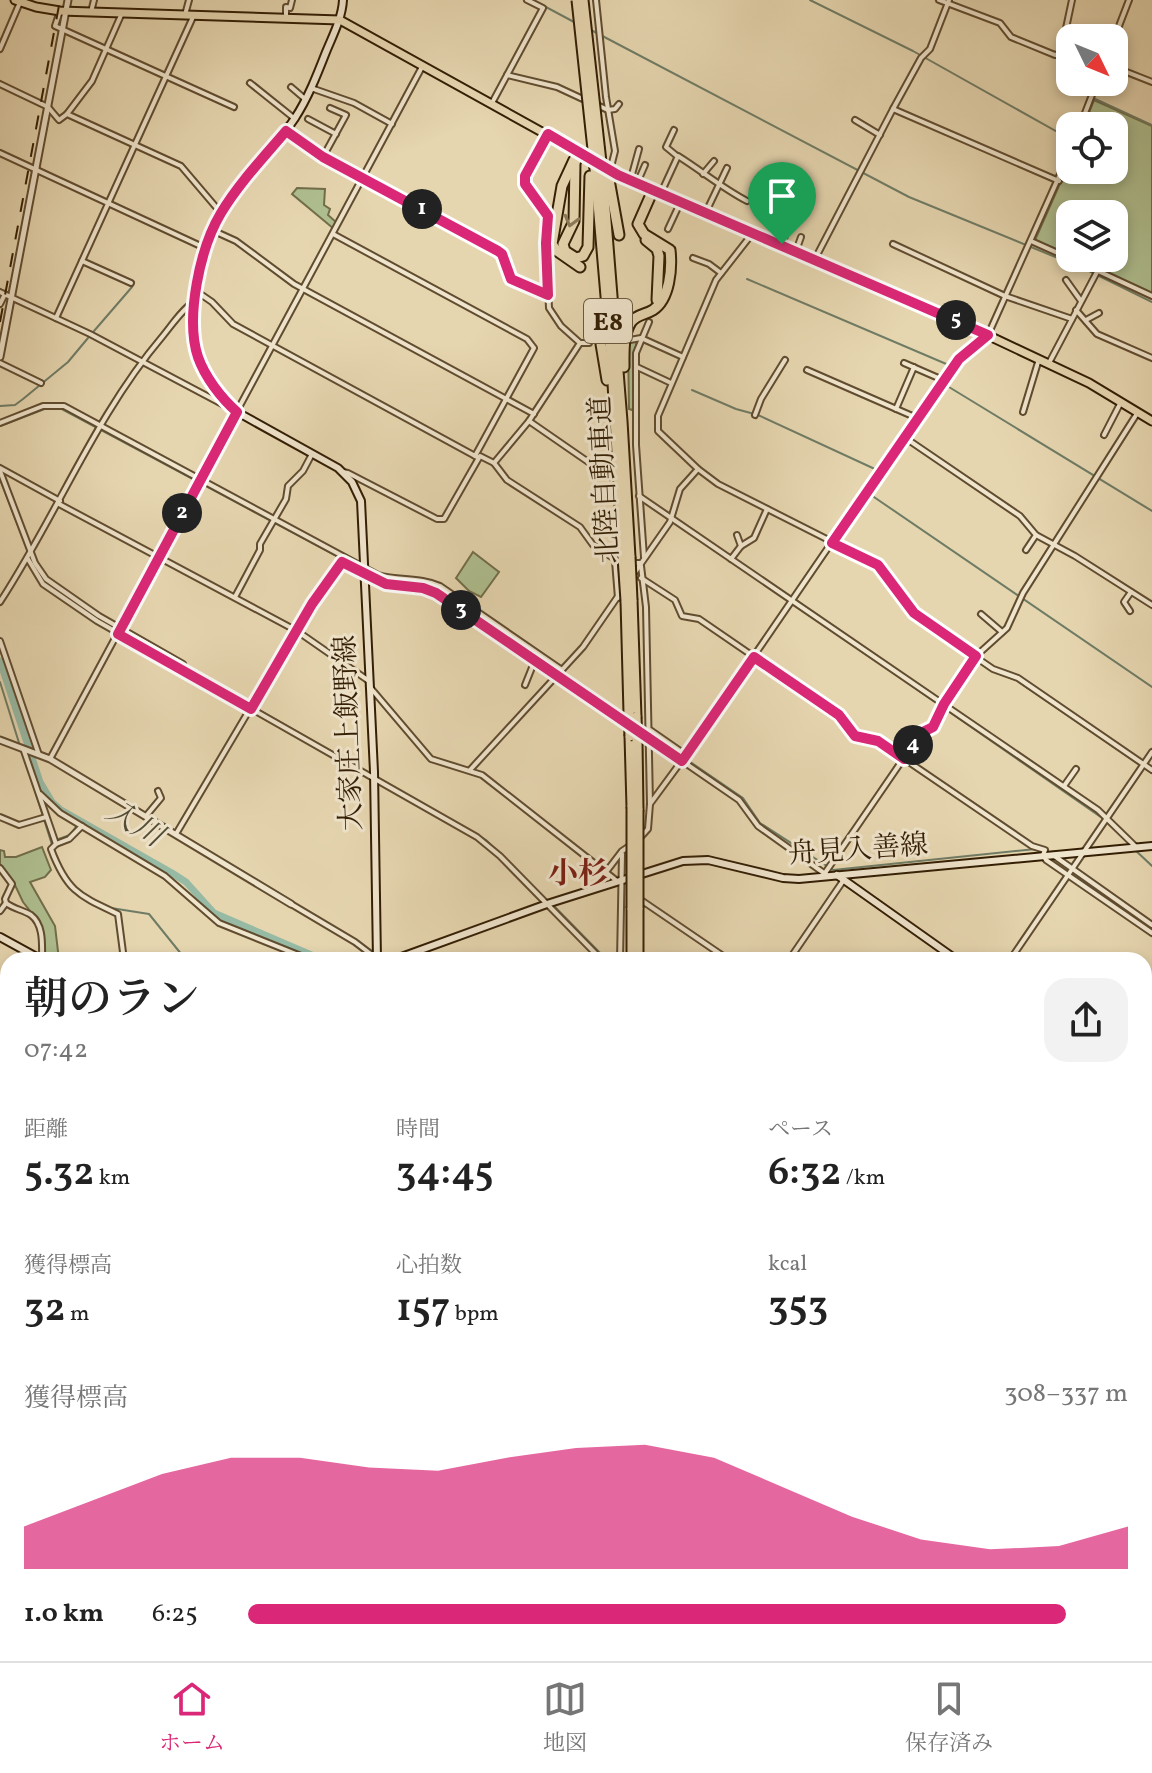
<!DOCTYPE html>
<html lang="ja">
<meta charset="utf-8">
<style>
:root{--surface:#fff;--page:#f2f2f2;--text:#222;--muted:#767676;--line:#e0e0e0;--accent:#db2777}
body{margin:0;font-family:Vollkorn,"Noto Serif JP",serif;background:var(--page);color:var(--text);height:100vh;display:flex;flex-direction:column;font-size:30px;white-space:nowrap}
*{box-sizing:border-box;margin:0}
p{font-size:26px;color:var(--muted)}
.icon{flex:none;width:44px;height:44px;fill:none;stroke:currentColor;stroke-width:2;stroke-linecap:round;stroke-linejoin:round}
.map{position:relative;flex:1;overflow:hidden}
.panel{position:absolute;left:0px;top:952px;width:1152px;height:710px;display:flex;flex-direction:column;background:var(--surface);border-radius:24px 24px 0 0;box-shadow:0 4px 12px #0003}
.panel>*{flex:none}
.needle{width:52px;rotate:133deg}
.fabs{position:absolute;left:1056px;top:24px;display:grid;gap:16px}
.fabs a{display:grid;place-items:center;width:72px;height:72px;border-radius:16px;background:var(--surface);box-shadow:0 4px 12px #0003;font-size:40px}
.pin{position:absolute;display:grid;place-items:center;width:68px;height:68px;color:#fff;margin:-82px -34px;border-radius:50% 50% 50% 0;rotate:-45deg;box-shadow:0 0 8px #0007}
.pin .icon{rotate:45deg}
.km{position:absolute;width:40px;height:40px;margin:-20px;border-radius:50%;background:#222;color:#fff;font-size:22px;line-height:40px;text-align:center}
.round{display:grid;place-items:center;flex:none;width:84px;height:84px;border-radius:24px;background:var(--page)}
.headline{display:flex;align-items:center;justify-content:space-between;height:136px;padding:0 24px}
h1{font-size:44px;font-weight:600;line-height:60px}
.stats{display:grid;grid-template-columns:repeat(3,1fr);gap:12px;height:136px;padding:8px 24px}
.stats div{display:grid;align-content:center}
.stats b{font-size:40px;font-weight:600}
.stats small{font-size:22px;font-weight:400}
.stats p{font-size:22px}
.chart{height:224px;padding:16px 24px}
.chart p{display:flex;justify-content:space-between}
.chart svg{width:100%;height:144px;margin-top:8px;fill:var(--accent);opacity:.7}
ul{padding:0 24px;list-style:none;font-size:26px}
li{display:grid;grid-template-columns:128px 96px 1fr;align-items:center;height:60px}
li i{height:20px;border-radius:10px;background:var(--accent)}
.dock{display:flex;justify-content:space-around;align-items:center;height:112px;border-top:2px solid var(--line);background:var(--surface);font-size:22px;color:var(--muted)}
.dock a{display:grid;justify-items:center;gap:4px}
.dock .selected{color:var(--accent)}
.map>svg:first-child{display:block}
.green{fill:#afbf90;stroke:#716e4a;stroke-width:2}
.lines{fill:none;stroke-linecap:round;stroke-linejoin:round}
.stream{stroke:#6f7c65;stroke-width:2}
.river{stroke:#97baa5;stroke-width:7}
.minor-casing{stroke:#604c2f;stroke-width:8}
.tertiary-casing{stroke:#604c2f;stroke-width:9}
.secondary-casing{stroke:#331e04;stroke-width:10}
.primary-casing{stroke:#331e04;stroke-width:11}
.motorway-casing{stroke:#331e04;stroke-width:13}
.minor{stroke:#efe4cc;stroke-width:4}
.tertiary{stroke:#efe4cc;stroke-width:5}
.secondary{stroke:#efe4cc;stroke-width:6}
.primary{stroke:#e6d6b0;stroke-width:7}
.motorway{stroke:#e6d6b0;stroke-width:9}
.rail{stroke:#331e04;stroke-width:2;stroke-dasharray:14 14;stroke-linecap:butt}
.motorway-bridge-casing{stroke:#331e04;stroke-width:13;stroke-linecap:butt}
.motorway-bridge{stroke:#e6d6b0;stroke-width:9}
.oneway{stroke:#8c7a5a}
.route-casing{stroke:#fff;stroke-width:16}
.route{stroke:#db2777;stroke-width:10}
.labels{text-anchor:middle;stroke-width:6;stroke-linejoin:round;paint-order:stroke}
.shield{fill:#efe4cc;stroke:#6b5940;stroke-width:2}
.shield-label{font-size:26px;font-weight:bold;fill:#331e04}
.street-label{font-size:28px;fill:#331e04;stroke:#efe4cc}
.water-label{font-size:30px;font-style:italic;fill:#514d34;stroke:#efe4cc}
.neighbourhood-label{font-size:30px;font-weight:bold;fill:#7a1f14;stroke:#efe4cc}
</style>
<div class="map">
<svg width="1152" height="1661" viewBox="0 0 1152 1661">
<rect width="100%" height="100%" fill="#e6d6b0"/>
<filter id="stains"><feTurbulence type="fractalNoise" baseFrequency=".0025" numOctaves="4"/><feColorMatrix values="0 0 0 0 .2 0 0 0 0 .09 0 0 0 0 .02 0 0 0 .5 -.17"/></filter>
<radialGradient id="worn" r=".72"><stop offset=".6" stop-color="#630" stop-opacity="0"/><stop offset="1" stop-color="#630" stop-opacity=".3"/></radialGradient>
<!-- green -->
<g class="green">
<polygon points="1094,100 1152,126 1152,294 1075,258 1114,258 1114,214 1070,214 1070,256 1035,240 1070,161 1070,170 1114,170 1114,126 1084,126"/>
<polygon points="297,188 325,189 324,205 330,209 328,215 337,223 334,229 292,194"/>
<polygon points="637,341 634,355 635,404 632,410 629,409 628,342"/>
<polygon points="473,552 499,572 481,597 469,591 456,578"/>
<polygon points="42,847 51,870 45,877 30,882 55,926 59,960 47,960 44,956 38,921 23,902 14,883 0,865 0,850 4,851 5,857 16,857"/>
</g>
<g class="lines">
<!-- stream -->
<g class="stream">
<polyline points="533,0 574,22"/>
<polyline points="810,0 913,51 1070,139"/>
<polyline points="591,30 909,197 1087,270 1152,302"/>
<polyline points="1083,126 1093,98 1152,125"/>
<polyline points="747,279 951,366 943,376"/>
<polyline points="94,331 132,287"/>
<polyline points="944,384 1152,511"/>
<polyline points="692,390 736,409 758,415 877,470 883,475 871,495 1152,687"/>
<polyline points="0,406 15,405 23,399 68,362 88,338"/>
<polyline points="58,407 363,570"/>
<polyline points="0,426 47,408"/>
<polyline points="0,479 33,564"/>
<polyline points="368,573 388,580 431,585 627,719"/>
<polyline points="40,576 48,584 114,627 371,774"/>
<polyline points="893,588 911,614 919,620"/>
<polyline points="993,671 1016,680 1152,773"/>
<polyline points="0,682 20,746"/>
<polyline points="912,686 1105,820"/>
<polyline points="639,727 743,798 760,823 833,870 1036,849"/>
<polyline points="24,756 54,851 65,874"/>
<polyline points="376,777 486,840 548,901"/>
<polyline points="56,840 70,835 81,820"/>
<polyline points="1134,849 1152,866"/>
<polyline points="1049,858 1152,930"/>
<polyline points="553,905 607,960"/>
<polyline points="111,908 149,914 186,960"/>
<polyline points="1144,1276 1152,1283"/>
<polyline points="1144,1429 1152,1438"/>
<polyline points="1144,1528 1152,1536"/>
<polyline points="386,1654 391,1661"/>
<polyline points="673,1654 678,1661"/>
<polyline points="1035,1654 1040,1661"/>
<polyline points="207,1661 208,1654"/>
</g>
<!-- river -->
<g class="river">
<polyline points="0,661 40,782 52,802 61,810 172,873 186,882 214,913 323,960"/>
<polyline points="776,1654 786,1661"/>
</g>
<!-- minor casing -->
<g class="minor-casing">
<g id="minor">
<polyline points="596,0 606,97 615,151 610,171"/>
<polyline points="939,0 1000,23 1011,37 1055,55 1059,54 1062,47 1072,0"/>
<polyline points="60,11 55,26 234,107"/>
<polyline points="91,12 94,0"/>
<polyline points="185,15 189,0"/>
<polyline points="286,17 286,7 290,8 292,0"/>
<polyline points="1114,39 1129,0"/>
<polyline points="1062,47 1070,50"/>
<polyline points="0,49 21,0"/>
<polyline points="1114,67 1152,82"/>
<polyline points="507,75 557,87 585,100"/>
<polyline points="250,83 295,119"/>
<polyline points="0,84 48,107 59,120 67,114 181,166 221,213"/>
<polyline points="291,87 305,99"/>
<polyline points="311,88 354,103 392,124"/>
<polyline points="492,103 543,8 527,0"/>
<polyline points="597,105 608,110 615,109 619,104"/>
<polyline points="893,109 1059,181"/>
<polyline points="67,114 92,81 122,13"/>
<polyline points="308,119 336,134"/>
<polyline points="855,120 880,135"/>
<polyline points="1080,126 1097,82"/>
<polyline points="674,130 666,147 677,156"/>
<polyline points="286,131 323,157 498,251 502,254 511,279 548,295"/>
<polyline points="547,136 525,176 525,184 548,216 546,243 549,308 561,326 580,343 589,343"/>
<polyline points="0,153 205,248"/>
<polyline points="323,157 346,115 330,108"/>
<polyline points="703,174 714,161"/>
<polyline points="631,178 639,149"/>
<polyline points="638,181 645,165"/>
<path d="M 661,193 L 678,156 C 702,171 722,188 747,201"/>
<polyline points="706,212 727,168"/>
<polyline points="668,229 681,201"/>
<polyline points="214,231 236,241 294,284 534,414"/>
<polyline points="333,234 527,339 534,348 475,456"/>
<polyline points="752,234 716,280 658,416 658,431 698,469 718,484 878,565 920,619 993,669 1018,678 1152,770"/>
<polyline points="1031,241 1069,258"/>
<polyline points="782,244 787,230"/>
<polyline points="893,244 1005,296 1072,319"/>
<polyline points="796,251 801,237"/>
<polyline points="693,258 709,264 721,273"/>
<polyline points="1070,258 1152,296"/>
<polyline points="815,259 893,109 921,58 930,49 949,0"/>
<polyline points="82,261 131,283"/>
<polyline points="1066,280 1081,301"/>
<polyline points="196,291 212,302 233,324 477,457"/>
<polyline points="0,292 90,334 224,405 229,405"/>
<polyline points="0,304 5,294"/>
<polyline points="1076,310 1097,334 1152,358"/>
<polyline points="56,318 193,17"/>
<polyline points="1086,320 1099,313"/>
<polyline points="630,340 641,338 683,357"/>
<polyline points="0,363 41,383"/>
<polyline points="904,363 943,380"/>
<polyline points="1049,363 1098,270"/>
<polyline points="637,367 671,383"/>
<polyline points="807,370 917,418"/>
<polyline points="896,409 914,367"/>
<polyline points="1023,412 1039,359"/>
<polyline points="755,415 761,399 785,360"/>
<polyline points="529,421 610,477"/>
<path d="M 0,423 L 43,406 L 64,406 L 378,575 C 399,581 420,577 440,586 L 562,670"/>
<polyline points="1104,435 1121,402"/>
<polyline points="904,437 1020,516 1036,535 1075,556 1152,605"/>
<polyline points="494,463 529,421 580,343"/>
<polyline points="0,468 60,501"/>
<polyline points="0,471 35,563 46,579 99,616 183,664"/>
<polyline points="343,472 348,473 437,519 444,519 480,456 494,463 507,480 580,527 593,545 621,563"/>
<polyline points="639,496 1098,810 1136,847"/>
<polyline points="59,504 297,631 369,681"/>
<polyline points="741,546 754,538 767,509"/>
<polyline points="1026,550 1036,535"/>
<polyline points="644,557 636,445 636,353 649,322"/>
<polyline points="28,559 43,584 97,621 477,837 500,856 595,953 591,960"/>
<polyline points="731,559 741,546 737,535"/>
<polyline points="615,561 618,598"/>
<polyline points="629,563 641,563"/>
<polyline points="633,575 670,522 680,489 698,469"/>
<polyline points="641,578 675,600 682,616 699,619 839,715 855,736 878,741 1032,846 1045,850 1043,855 1046,860 1152,933"/>
<polyline points="235,597 260,550 260,544 286,499 288,486 303,471 312,454"/>
<path d="M 0,602 C 57,515 95,416 162,337 C 172,325 182,309 195,301"/>
<polyline points="1130,611 1124,602 1131,592"/>
<polyline points="981,614 1002,632"/>
<polyline points="0,641 39,755"/>
<polyline points="525,685 535,660"/>
<polyline points="369,686 431,759 482,775 617,881"/>
<polyline points="650,730 686,755"/>
<polyline points="640,732 739,800 758,826 828,876"/>
<path d="M 24,751 L 56,844 L 51,849 C 67,892 80,896 118,914 L 124,960"/>
<polyline points="50,759 422,67"/>
<polyline points="470,770 583,647 623,589"/>
<polyline points="1064,786 1076,769"/>
<polyline points="40,794 60,813 165,876 219,923 311,960"/>
<polyline points="650,804 686,755 943,380 959,359 988,335 1070,152"/>
<polyline points="146,816 161,798 158,791"/>
<polyline points="0,817 19,825 46,817"/>
<polyline points="176,834 312,604 342,562 386,584 423,588 436,593 629,725"/>
<polyline points="638,840 648,829 650,804 646,607 641,566"/>
<polyline points="56,844 69,839 82,826"/>
<polyline points="1053,855 1152,925"/>
<path d="M 0,868 L 12,884 L 5,899 L 6,903 C 14,909 23,910 31,915 C 44,925 42,945 42,960"/>
<polyline points="606,872 622,851 631,845"/>
<polyline points="825,873 921,733 933,727 944,704 976,656 1007,628 1023,593 1138,412"/>
<polyline points="638,898 729,960"/>
<polyline points="291,904 355,942 376,958"/>
<polyline points="0,911 6,903"/>
<polyline points="225,960 226,960"/>
<polyline points="620,960 622,854"/>
<polyline points="789,960 843,881"/>
<polyline points="1010,960 1152,752"/>
<polyline points="0,1066 8,1070"/>
<polyline points="1144,1085 1152,1073"/>
<polyline points="0,1209 8,1214"/>
<polyline points="1144,1273 1152,1279"/>
<polyline points="1144,1332 1152,1336"/>
<polyline points="0,1354 8,1358"/>
<polyline points="0,1426 8,1431"/>
<polyline points="1144,1434 1152,1420"/>
<polyline points="1144,1524 1152,1532"/>
<polyline points="0,1643 8,1648"/>
<polyline points="1144,1649 1152,1657"/>
<polyline points="20,1654 33,1661"/>
<polyline points="104,1654 112,1661"/>
<polyline points="137,1654 141,1661"/>
<polyline points="463,1654 468,1661"/>
<polyline points="770,1654 779,1661"/>
<polyline points="785,1654 795,1661"/>
<polyline points="976,1654 982,1661"/>
<polyline points="39,1661 42,1654"/>
<polyline points="147,1661 150,1654"/>
<polyline points="278,1661 283,1654"/>
<polyline points="546,1661 555,1654"/>
<polyline points="579,1661 580,1654"/>
<polyline points="610,1661 610,1654"/>
</g>
</g>
<!-- tertiary casing -->
<g class="tertiary-casing">
<g id="tertiary">
<polyline points="0,357 68,0"/>
<polyline points="0,740 50,759 291,904"/>
<polyline points="0,1236 8,1221"/>
<polyline points="0,1500 8,1504"/>
</g>
</g>
<!-- secondary casing -->
<g class="secondary-casing">
<g id="secondary">
<path d="M 343,0 C 342,18 333,35 326,52 C 317,75 308,98 295,118 C 284,135 269,150 256,166 C 217,212 194,260 195,321 C 195,358 209,387 237,412 L 338,468 L 352,482 L 361,501 L 374,772 L 377,960"/>
<polyline points="837,875 957,960"/>
<polyline points="0,937 42,960"/>
<polyline points="393,960 547,904 683,861 708,860 783,878 799,879 1152,846"/>
<polyline points="1144,1089 1152,1094"/>
<polyline points="1144,1613 1152,1608"/>
<polyline points="242,1654 253,1661"/>
<polyline points="87,1661 90,1654"/>
<polyline points="1067,1661 1078,1654"/>
</g>
</g>
<!-- primary casing -->
<g class="primary-casing">
<g id="primary">
<polyline points="15,0 36,7 60,11 340,20 596,162"/>
<polyline points="606,169 966,325 1089,383 1152,421"/>
</g>
</g>
<!-- motorway casing -->
<g class="motorway-casing">
<g id="motorway">
<polyline points="579,153 575,163 574,221 563,244 565,251 576,258 583,256 588,247 590,176"/>
<polyline points="574,160 562,186 552,244 557,251 580,267"/>
<polyline points="595,168 612,366 623,557"/>
<polyline points="602,171 622,421 630,557"/>
<polyline points="608,174 619,235"/>
<polyline points="646,240 657,249 659,256 657,300"/>
<polyline points="601,344 607,380"/>
<path d="M 624,367 C 624,352 623,335 631,322 C 637,314 645,315 653,310 C 670,299 672,268 670,250 L 644,234 L 638,224 L 653,190"/>
<polyline points="632,600 636,717"/>
<polyline points="626,601 629,713"/>
<polyline points="630,736 632,807"/>
<polyline points="637,741 638,810"/>
<polyline points="632,960 632,908"/>
<polyline points="638,960 638,908"/>
<polyline points="591,1661 592,1654"/>
<polyline points="598,1661 599,1654"/>
</g>
</g>
<!-- minor -->
<use href="#minor" class="minor"/>
<!-- tertiary -->
<use href="#tertiary" class="tertiary"/>
<!-- secondary -->
<use href="#secondary" class="secondary"/>
<!-- primary -->
<use href="#primary" class="primary"/>
<!-- motorway -->
<use href="#motorway" class="motorway"/>
<!-- rail -->
<polyline class="rail" points="0,322 60,0"/>
<!-- motorway-bridge casing -->
<g class="motorway-bridge-casing">
<g id="motorway-bridge">
<polyline points="577,0 595,168"/>
<polyline points="583,0 602,171"/>
<polyline points="623,557 626,601"/>
<polyline points="630,557 632,600"/>
<polyline points="629,713 630,736"/>
<polyline points="636,717 637,741"/>
<polyline points="632,807 632,908"/>
<polyline points="638,810 638,908"/>
</g>
</g>
<!-- motorway-bridge -->
<use href="#motorway-bridge" class="motorway-bridge"/>
</g>
<!-- one-way arrows -->
<defs><path id="oneway-chevron" d="M-2-3.5L2.5 0L-2 3.5" fill="none" stroke-width="1.6" stroke-linecap="round" stroke-linejoin="round" transform="scale(2)"/></defs>
<use class="oneway" href="#oneway-chevron" transform="translate(571 221) rotate(105)"/>
<g class="lines">
<!-- route casing -->
<g class="route-casing">
<path id="route" d="M 286,131 L 323,157 L 498,251 L 502,254 L 511,279 L 548,295 L 546,243 L 548,216 L 525,184 L 525,176 L 548,134 L 618,175 L 988,335 L 959,359 L 832,543 L 878,565 L 914,613 L 976,656 L 944,704 L 933,727 L 921,733 L 904,759 L 878,741 L 855,736 L 839,715 L 754,657 L 682,761 L 436,593 L 423,588 L 386,584 L 342,562 L 312,604 L 251,709 L 118,634 L 237,412 C 221,398 205,377 198,357 C 185,318 200,248 221,213 C 239,183 264,157 286,131 Z"/>
</g>
<!-- route -->
<use href="#route" class="route"/>
</g>
<g class="labels">
<!-- shield labels -->
<rect class="shield" x="584" y="299" width="48" height="44" rx="6"/>
<g class="shield-label">
<text x="608" y="330">E8</text>
</g>
<!-- street labels -->
<g class="street-label">
<text transform="translate(603 480) rotate(-93)" y="10">北陸自動車道</text>
<text transform="translate(347 733) rotate(-92)" y="10">大家庄上飯野線</text>
<text transform="translate(858 848) rotate(-4)" y="10">舟見入善線</text>
</g>
<!-- water labels -->
<g class="water-label">
<text transform="translate(135 823) rotate(31)" y="10">入川</text>
</g>
<!-- neighbourhood labels -->
<g class="neighbourhood-label">
<text x="578" y="883">小杉</text>
</g>
</g>
<rect width="100%" height="100%" filter="url(#stains)"/>
<rect width="100%" height="100%" fill="url(#worn)"/>
</svg>
<div class="fabs">
<a><svg class="needle" viewBox="-14 -14 28 28"><path d="M0-13l5 13h-10z" fill="#e53935"/><path d="M0 13l5-13h-10z" fill="#767676"/></svg></a>
<a><svg class="icon" aria-label="locate" viewBox="0 0 24 24"><circle cx="12" cy="12" r="6"/><path d="M12 2v4M12 18v4M2 12h4M18 12h4"/></svg></a>
<a><svg class="icon" aria-label="layers" viewBox="0 0 24 24"><path d="M12 4l9 5-9 5-9-5zM3 14l9 5 9-5"/></svg></a>
</div>
<div class="pin" style="left:782px;top:244px;background:#1e9e55"><svg class="icon" aria-label="arrive" viewBox="0 0 24 24"><path d="M6 21V4h12l-3 4 3 4H6"/></svg></div>
<b class="km" style="left:422px;top:209px">1</b>
<b class="km" style="left:182px;top:513px">2</b>
<b class="km" style="left:461px;top:610px">3</b>
<b class="km" style="left:913px;top:745px">4</b>
<b class="km" style="left:956px;top:320px">5</b>
<section class="panel">
<div class="headline"><div><h1>朝のラン</h1><p>07:42</p></div><a class="round"><svg class="icon" aria-label="share" viewBox="0 0 24 24"><path d="M12 15V3M7 8l5-5 5 5M5 13v7h14v-7"/></svg></a></div>
<div class="stats">
<div><p>距離</p><b>5.32<small> km</small></b></div>
<div><p>時間</p><b>34:45</b></div>
<div><p>ペース</p><b>6:32<small> /km</small></b></div>
</div>
<div class="stats">
<div><p>獲得標高</p><b>32<small> m</small></b></div>
<div><p>心拍数</p><b>157<small> bpm</small></b></div>
<div><p>kcal</p><b>353</b></div>
</div>
<div class="chart"><p><span>獲得標高</span>308–337 m</p>
<svg viewBox="0 0 160 44" preserveAspectRatio="none"><path d="M0 44V31L10 23L20 15L30 10L40 10L50 13L60 14L70 10L80 7L90 6L100 10L110 19L120 28L130 35L140 38L150 37L160 31V44z"/></svg>
</div>
<ul>
<li><b>1.0 km</b>6:25<i style="width:93%"></i></li>
</ul>
</section>
</div>
<nav class="dock">
<a class="selected"><svg class="icon" aria-label="home" viewBox="0 0 24 24"><path d="M3 11l9-7 9 7M6 9v11h12V9"/></svg>ホーム</a>
<a><svg class="icon" aria-label="map" viewBox="0 0 24 24"><path d="M3 6l6-2 6 2 6-2v14l-6 2-6-2-6 2zM9 4v14M15 6v14"/></svg>地図</a>
<a><svg class="icon" aria-label="saved" viewBox="0 0 24 24"><path d="M7 4h10v16l-5-4-5 4z"/></svg>保存済み</a>
</nav>
